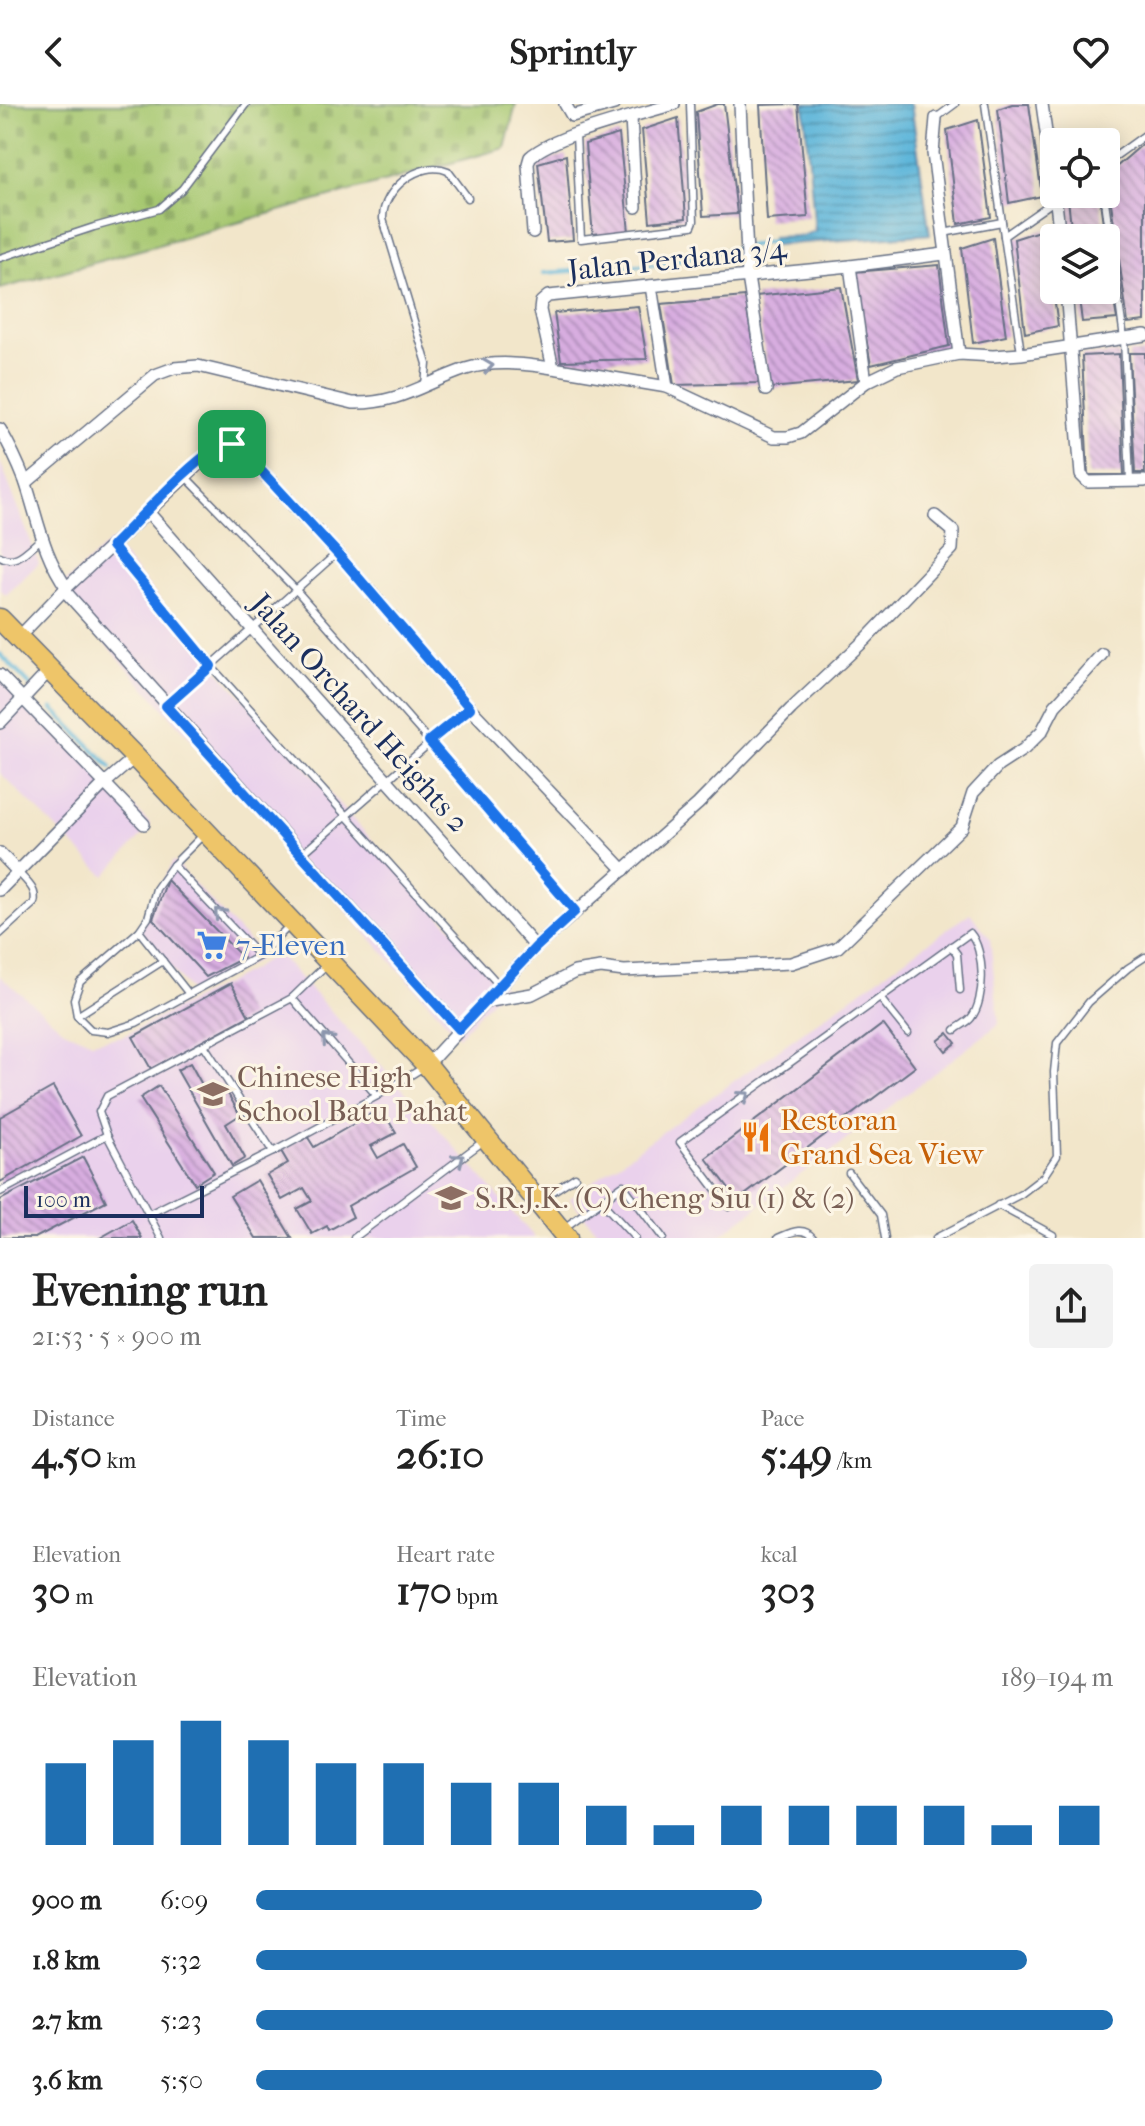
<!DOCTYPE html>
<meta charset="utf-8">
<style>
:root{--surface:#fff;--page:#f2f2f2;--text:#222;--muted:#767676;--accent:#1f6fb2}
body{margin:0;font-family:"IM FELL French Canon",serif;background:var(--page);color:var(--text);height:100vh;display:flex;flex-direction:column;font-size:30px;white-space:nowrap}
*{box-sizing:border-box;margin:0}
p{font-size:26px;color:var(--muted)}
.icon{flex:none;width:44px;height:44px;fill:none;stroke:currentColor;stroke-width:2;stroke-linecap:round;stroke-linejoin:round}
.map{position:relative;height:1134px;overflow:hidden}
.side{display:flex;flex-direction:column;background:var(--surface);flex:1}
.side>*{flex:none}
.controls{position:absolute;left:1040px;top:24px;display:grid;gap:16px}
.controls a{display:grid;place-items:center;width:80px;height:80px;border-radius:8px;background:var(--surface);box-shadow:0 4px 20px #0003;font-size:40px}
.scale{position:absolute;left:24px;bottom:20px;width:180px;box-sizing:border-box;padding-left:8px;border:4px solid #1b2f5e;border-top:0;font-size:22px;line-height:28px;white-space:nowrap;color:#1b2f5e;-webkit-text-stroke:6px #fcf5e5;paint-order:stroke}
.pin{position:absolute;display:grid;place-items:center;width:68px;height:68px;color:#fff;margin:-34px;border-radius:16px;box-shadow:0 4px 12px #0006}
.round{display:grid;place-items:center;flex:none;width:84px;height:84px;border-radius:8px;background:var(--page)}
.headline{display:flex;align-items:center;justify-content:space-between;height:136px;padding:0 32px}
h1{font-size:44px;font-weight:700;line-height:60px}
.figures{display:grid;grid-template-columns:repeat(3,1fr);gap:12px;height:136px;padding:8px 32px}
.figures div{display:grid;align-content:center}
.figures b{font-size:40px;font-weight:700}
.figures small{font-size:22px;font-weight:400}
.figures p{font-size:22px}
.chart{height:224px;padding:16px 32px}
.chart p{display:flex;justify-content:space-between}
.chart svg{width:100%;height:144px;margin-top:8px;stroke:var(--accent);stroke-width:6}
ul{padding:0 32px;list-style:none;font-size:26px}
li{display:grid;grid-template-columns:128px 96px 1fr;align-items:center;height:60px}
li i{height:20px;border-radius:10px;background:var(--accent)}
header{display:flex;justify-content:space-between;align-items:center;height:104px;padding:0 32px;background:var(--surface);font-size:36px;font-weight:700}
.map>svg:first-child{display:block}
.built{fill:#ead1ec}
.cemetery{fill:url(#cemetery-stones);stroke:#607b67;stroke-width:2}
.water{fill:url(#water-rules);stroke:#3c729c;stroke-width:2}
.lines{fill:none;stroke-linecap:round;stroke-linejoin:round}
.stream{stroke:#5db6da;stroke-width:4}
.building{fill:url(#building-back-hatch)}
.lane-casing{stroke:#666f84;stroke-width:9}
.street-casing{stroke:#666f84;stroke-width:14}
.highway-casing{stroke:#666f84;stroke-width:23}
.lane{stroke:#fff;stroke-width:6}
.street{stroke:#fff;stroke-width:11}
.highway{stroke:#eec569;stroke-width:20}
.oneway{stroke:#8d97ae}
.route-casing{stroke:#fff;stroke-width:16}
.route{stroke:#1a73e8;stroke-width:10}
.labels{text-anchor:middle;stroke-width:6;stroke-linejoin:round;paint-order:stroke}
.street-label{font-size:30px;fill:#1b2f5e;stroke:#fcf5e5}
.shop-label{font-size:30px;fill:#366cbe;stroke:#fcf5e5;text-anchor:start}
.education-label{font-size:30px;fill:#785e54;stroke:#fcf5e5;text-anchor:start}
.food-label{font-size:30px;fill:#c56008;stroke:#fcf5e5;text-anchor:start}
</style>
<header><svg class="icon" aria-label="back" viewBox="0 0 24 24"><path d="M15 5l-7 7 7 7"/></svg>Sprintly<svg class="icon" aria-label="heart" viewBox="0 0 24 24"><path d="M12 20l-8-8c-3-5 5-10 8-4 3-6 11-1 8 4z"/></svg></header>
<div class="map">
<svg width="1145" height="1134" viewBox="0 0 1145 1134">
<defs>
<pattern id="cemetery-stones" width="16" height="16" patternUnits="userSpaceOnUse" patternTransform="scale(2)"><rect width="16" height="16" fill="#a6c770"/><path d="M2 7V4a2 2 0 0 1 4 0v3zM10 15v-3a2 2 0 0 1 4 0v3z" fill="#8eab63"/></pattern>
<pattern id="water-rules" width="6" height="5" patternUnits="userSpaceOnUse" patternTransform="scale(2)"><rect width="6" height="5" fill="#5db6da"/><path d="M0 2.5h6" fill="none" stroke="#4c94b4"/></pattern>
<pattern id="building-back-hatch" width="6" height="6" patternUnits="userSpaceOnUse" patternTransform="scale(2)"><rect width="6" height="6" fill="#d8ade0"/><path d="M-1 5l2 2M0 0l6 6M5-1l2 2" fill="none" stroke="#ae8db9"/></pattern>
</defs>
<rect width="100%" height="100%" fill="#fcf5e5"/>
<filter id="ink" filterUnits="userSpaceOnUse"><feTurbulence type="fractalNoise" baseFrequency=".0125" numOctaves="2"/><feDisplacementMap in="SourceGraphic" scale="16" xChannelSelector="R" yChannelSelector="G"/><feConvolveMatrix kernelMatrix="1 2 1 2 8 2 1 2 1" color-interpolation-filters="sRGB"/></filter>
<filter id="wash" filterUnits="userSpaceOnUse"><feTurbulence type="fractalNoise" baseFrequency=".006" numOctaves="4" result="noise"/><feDisplacementMap in="SourceGraphic" scale="32" xChannelSelector="R" yChannelSelector="G"/><feGaussianBlur stdDeviation="1.8" result="paint"/><feColorMatrix in="noise" values="0 0 0 0 0 0 0 0 0 0 0 0 0 0 0 0 0 1.4 0 .05"/><feComposite in="paint" operator="in"/></filter>
<g filter="url(#wash)">
<rect width="100%" height="100%" fill="#f2e6ca"/>
<!-- built -->
<g class="built">
<polygon points="0,357 39,459 6,491 0,485"/>
<polygon points="111,437 217,565 504,882 459,932 57,486"/>
<polygon points="0,565 151,721 105,772 0,669"/>
<polygon points="173,757 263,853 193,891 139,824"/>
<polygon points="970,809 990,834 999,920 717,1134 602,1134 570,1094"/>
<polygon points="277,849 420,1004 535,1134 0,1134 0,872 64,926 92,938 123,932 253,865"/>
</g>
<!-- cemetery -->
<polygon class="cemetery" points="0,0 516,0 505,44 0,185"/>
<!-- water -->
<polygon class="water" points="804,0 911,0 930,130 773,141 772,133 802,132 815,127"/>
<g class="lines">
<!-- stream -->
<g class="stream">
<polyline points="544,169 652,161 773,137"/>
<polyline points="0,550 31,582"/>
<polyline points="52,604 111,663"/>
</g>
</g>
<g id="blocks">
<!-- building -->
<g class="building">
<polygon points="718,0 724,0 737,110 703,112 696,8"/>
<polygon points="798,0 808,113 767,116 760,1"/>
<polygon points="1012,0 1029,0 1042,92 1009,99 998,5"/>
<polygon points="678,14 686,114 650,118 642,26"/>
<polygon points="978,16 991,113 958,120 947,26"/>
<polygon points="619,30 629,128 593,132 585,40"/>
<polygon points="1145,38 1145,217 1128,219 1107,71"/>
<polygon points="566,51 573,136 547,138 538,59"/>
<polygon points="1080,90 1099,90 1105,134 1072,134 1068,94"/>
<polygon points="1045,125 1058,222 1025,229 1014,135"/>
<polygon points="993,134 1006,232 973,239 962,144"/>
<polygon points="1106,151 1117,215 1082,218 1078,186 1106,186"/>
<polygon points="939,161 949,242 871,261 854,168"/>
<polygon points="841,183 858,276 770,284 756,192"/>
<polygon points="745,193 759,279 674,281 661,200"/>
<polygon points="638,202 647,255 561,257 554,209"/>
<polygon points="1129,249 1145,249 1145,369 1135,369"/>
<polygon points="1119,250 1124,371 1088,371 1082,252"/>
<polygon points="167,776 243,854 206,873 153,815"/>
<polygon points="231,879 249,912 151,965 133,933"/>
<polygon points="883,920 915,963 738,1096 706,1054"/>
<polygon points="948,929 956,939 946,947 938,937"/>
<polygon points="190,959 211,997 227,988 240,1011 226,1020 245,1054 232,1062 177,966"/>
<polygon points="159,982 214,1068 195,1080 140,994"/>
<polygon points="53,983 81,1032 0,1078 0,1013"/>
<polygon points="381,1004 396,1029 371,1042 378,1054 403,1040 416,1063 348,1102 353,1113 329,1126 327,1122 312,1130 297,1105 312,1097 304,1084 282,1096 267,1071 288,1059 281,1047 307,1032 314,1043"/>
<polygon points="83,1053 106,1097 35,1134 0,1134 0,1096"/>
<polygon points="257,1076 292,1134 256,1134 230,1092"/>
<polygon points="132,1116 142,1134 100,1134"/>
</g>
</g>
</g>
<g filter="url(#ink)">
<use href="#blocks" fill-opacity="0" stroke="#666f84" stroke-width="2"/>
<g class="lines">
<!-- lane casing -->
<g class="lane-casing">
<g id="lane">
<polyline points="985,0 1004,132"/>
<polyline points="936,14 955,0"/>
<polyline points="576,31 581,135 692,122 694,117 690,0"/>
<polyline points="1106,59 1145,31"/>
<polyline points="1104,90 1124,234 1130,377"/>
<polyline points="943,129 1002,118"/>
<polyline points="0,154 94,123 159,105 182,85 246,0"/>
<polyline points="1021,249 1004,132 1064,90"/>
<path d="M 425,281 L 427,260 L 383,115 C 382,86 420,55 448,67 L 468,94"/>
<polyline points="184,371 296,486 429,637 575,807"/>
<polyline points="112,442 211,562 499,881"/>
<path d="M 0,452 C 16,462 28,445 41,435"/>
<polyline points="167,601 337,449"/>
<polyline points="204,730 173,761 259,852 290,821"/>
<polyline points="301,751 470,604"/>
<polyline points="173,761 156,785 148,814 139,827 80,878 74,895 77,912 91,926 108,928 136,919 259,852"/>
<polyline points="139,827 189,890"/>
<path d="M 0,830 L 34,799 C 38,786 26,777 18,768"/>
<polyline points="951,842 957,850 960,886"/>
<polyline points="292,894 377,992 424,963"/>
<polyline points="880,894 908,929"/>
<polyline points="77,912 163,857"/>
<polyline points="273,1048 377,992"/>
<polyline points="849,1069 881,1111 885,1134"/>
<polyline points="0,1088 107,1031"/>
<polyline points="541,1095 575,1073"/>
<polyline points="601,1097 635,1134"/>
<polyline points="998,1101 1053,1131"/>
<path d="M 729,1103 L 680,1038 L 970,829 C 985,846 986,896 971,914 C 967,919 959,922 955,926"/>
<polyline points="149,1110 273,1048 204,941"/>
<polyline points="564,1124 623,1081 663,1134"/>
<polyline points="161,1134 107,1031 99,1008 107,992 292,894 326,861"/>
<polyline points="354,1134 485,1036"/>
<path d="M 778,1134 C 790,1129 803,1121 813,1134"/>
<polyline points="936,1134 1021,1090 1043,1073 1057,1052 1054,968 1057,939 1089,898 1128,864 1145,853"/>
</g>
</g>
<!-- street casing -->
<g class="street-casing">
<g id="street">
<polyline points="565,0 572,12 614,0"/>
<polyline points="740,0 748,173 766,286"/>
<polyline points="1042,0 1054,85"/>
<polyline points="631,14 636,103"/>
<polyline points="936,14 933,49 959,250"/>
<polyline points="1055,90 1060,134"/>
<path d="M 533,128 L 528,60 L 530,53 C 556,30 639,11 674,0"/>
<polyline points="944,150 850,162 548,192 541,198 540,206 553,264 667,283 774,333 788,333 801,329 866,278 897,263 959,250 993,252 1021,250 1145,231"/>
<polyline points="850,162 866,278"/>
<polyline points="651,182 667,283"/>
<polyline points="1066,186 1081,371 1088,378 1145,377"/>
<path d="M 0,325 C 10,342 18,359 25,377 C 38,415 43,451 67,484"/>
<path d="M 26,379 L 155,271 L 174,264 L 198,262 L 353,299 C 400,300 424,279 466,265 C 494,256 524,260 553,264"/>
<polyline points="148,408 536,843"/>
<polyline points="64,486 459,925"/>
<polyline points="18,534 64,486 217,343 232,340 240,344 337,449 470,604 624,766"/>
<polyline points="0,571 144,720"/>
<polyline points="0,619 49,567"/>
<polyline points="0,749 18,768"/>
<polyline points="0,786 105,679 135,653"/>
<polyline points="485,898 532,890 575,868 601,864 624,867 791,859 837,844 962,723 973,689 998,662 1024,645 1042,627 1055,602 1102,550"/>
<polyline points="427,961 536,843 698,700 791,605 866,535 952,445 953,427 935,412"/>
</g>
</g>
<!-- highway casing -->
<g class="highway-casing">
<polyline id="highway" points="0,515 135,653 427,961 567,1134"/>
</g>
<!-- lane -->
<use href="#lane" class="lane"/>
<!-- street -->
<use href="#street" class="street"/>
<!-- highway -->
<use href="#highway" class="highway"/>
</g>
<!-- one-way arrows -->
<defs><path id="oneway-chevron" d="M-2-3.5L2.5 0L-2 3.5" fill="none" stroke-width="1.6" stroke-linecap="round" stroke-linejoin="round" transform="scale(2)"/></defs>
<g class="oneway">
<use href="#oneway-chevron" transform="translate(488 262) rotate(-7)"/>
<use href="#oneway-chevron" transform="translate(219 809) rotate(-133)"/>
<use href="#oneway-chevron" transform="translate(327 935) rotate(-131)"/>
<use href="#oneway-chevron" transform="translate(744 992) rotate(-36)"/>
<use href="#oneway-chevron" transform="translate(459 1055) rotate(-37)"/>
</g>
</g>
<g class="lines" filter="url(#ink)">
<!-- route casing -->
<g class="route-casing">
<path id="route" d="M 225,340 L 240,344 L 337,449 L 470,604 L 429,637 L 575,807 L 536,843 L 459,925 L 166,602 L 211,562 L 112,442 C 138,417 196,351 225,340 Z"/>
</g>
<!-- route -->
<use href="#route" class="route"/>
</g>
<!-- icons -->
<defs>
<g id="supermarket-bare" transform="scale(2.4)"><path d="M-6-5.5h2.5l.6 2H6L4.5 2H-2.5L-4.4-4H-6ZM-1.5 3.2a1.3 1.3 0 1 0 .1 0ZM3 3.2a1.3 1.3 0 1 0 .1 0Z" fill="#3f7fe0" stroke="#fcf5e5" stroke-width="2.5" paint-order="stroke"/></g>
<g id="school-bare" transform="scale(2.4)"><path d="M0-5L7-2L0 1L-7-2ZM-4 1L0 2.5L4 1V4Q0 6-4 4Z" fill="#8d6e63" stroke="#fcf5e5" stroke-width="2.5" paint-order="stroke"/></g>
<g id="restaurant-bare" transform="scale(2.4)"><path d="M-5-6h1v4h1v-4h1v4h1v-4h1v5L-1.5 .5V6h-2V.5L-5-1ZM5-6V6H3V1.5H1.5Q1.5-4 5-6Z" fill="#e8710a" stroke="#fcf5e5" stroke-width="2.5" paint-order="stroke"/></g>
</defs>
<g fill-rule="evenodd">
<use href="#supermarket-bare" x="212" y="841"/>
<use href="#school-bare" x="213" y="990"/>
<use href="#restaurant-bare" x="756" y="1033"/>
<use href="#school-bare" x="451" y="1094"/>
</g>
<g class="labels">
<!-- street labels -->
<g class="street-label">
<text transform="translate(677 155) rotate(-6)" y="10">Jalan Perdana 3/4</text>
<text transform="translate(360 609) rotate(48)" y="10">Jalan Orchard Heights 2</text>
</g>
<!-- shop labels -->
<g class="shop-label">
<text x="236" y="851">7-Eleven</text>
</g>
<!-- education labels -->
<g class="education-label">
<text x="237" y="983">Chinese High<tspan x="237" dy="34">School Batu Pahat</tspan></text>
<text x="475" y="1104">S.R.J.K. (C) Cheng Siu (1) &amp; (2)</text>
</g>
<!-- food labels -->
<g class="food-label">
<text x="780" y="1026">Restoran<tspan x="780" dy="34">Grand Sea View</tspan></text>
</g>
</g>
</svg>
<div class="controls">
<a><svg class="icon" aria-label="locate" viewBox="0 0 24 24"><circle cx="12" cy="12" r="6"/><path d="M12 2v4M12 18v4M2 12h4M18 12h4"/></svg></a>
<a><svg class="icon" aria-label="layers" viewBox="0 0 24 24"><path d="M12 4l9 5-9 5-9-5zM3 14l9 5 9-5"/></svg></a>
</div>
<div class="scale">100 m</div>
<div class="pin" style="left:232px;top:340px;background:#1e9e55"><svg class="icon" aria-label="arrive" viewBox="0 0 24 24"><path d="M6 21V4h12l-3 4 3 4H6"/></svg></div>
</div>
<section class="side">
<div class="headline"><div><h1>Evening run</h1><p>21:53 · 5 × 900 m</p></div><a class="round"><svg class="icon" aria-label="share" viewBox="0 0 24 24"><path d="M12 15V3M7 8l5-5 5 5M5 13v7h14v-7"/></svg></a></div>
<div class="figures">
<div><p>Distance</p><b>4.50<small> km</small></b></div>
<div><p>Time</p><b>26:10</b></div>
<div><p>Pace</p><b>5:49<small> /km</small></b></div>
</div>
<div class="figures">
<div><p>Elevation</p><b>30<small> m</small></b></div>
<div><p>Heart rate</p><b>170<small> bpm</small></b></div>
<div><p>kcal</p><b>303</b></div>
</div>
<div class="chart"><p><span>Elevation</span>189–194 m</p>
<svg viewBox="0 0 160 44" preserveAspectRatio="none"><path d="M5 44V19M15 44V12M25 44V6M35 44V12M45 44V19M55 44V19M65 44V25M75 44V25M85 44V32M95 44V38M105 44V32M115 44V32M125 44V32M135 44V32M145 44V38M155 44V32"/></svg>
</div>
<ul>
<li><b>900 m</b>6:09<i style="width:59%"></i></li>
<li><b>1.8 km</b>5:32<i style="width:90%"></i></li>
<li><b>2.7 km</b>5:23<i style="width:100%"></i></li>
<li><b>3.6 km</b>5:50<i style="width:73%"></i></li>
</ul>
</section>
